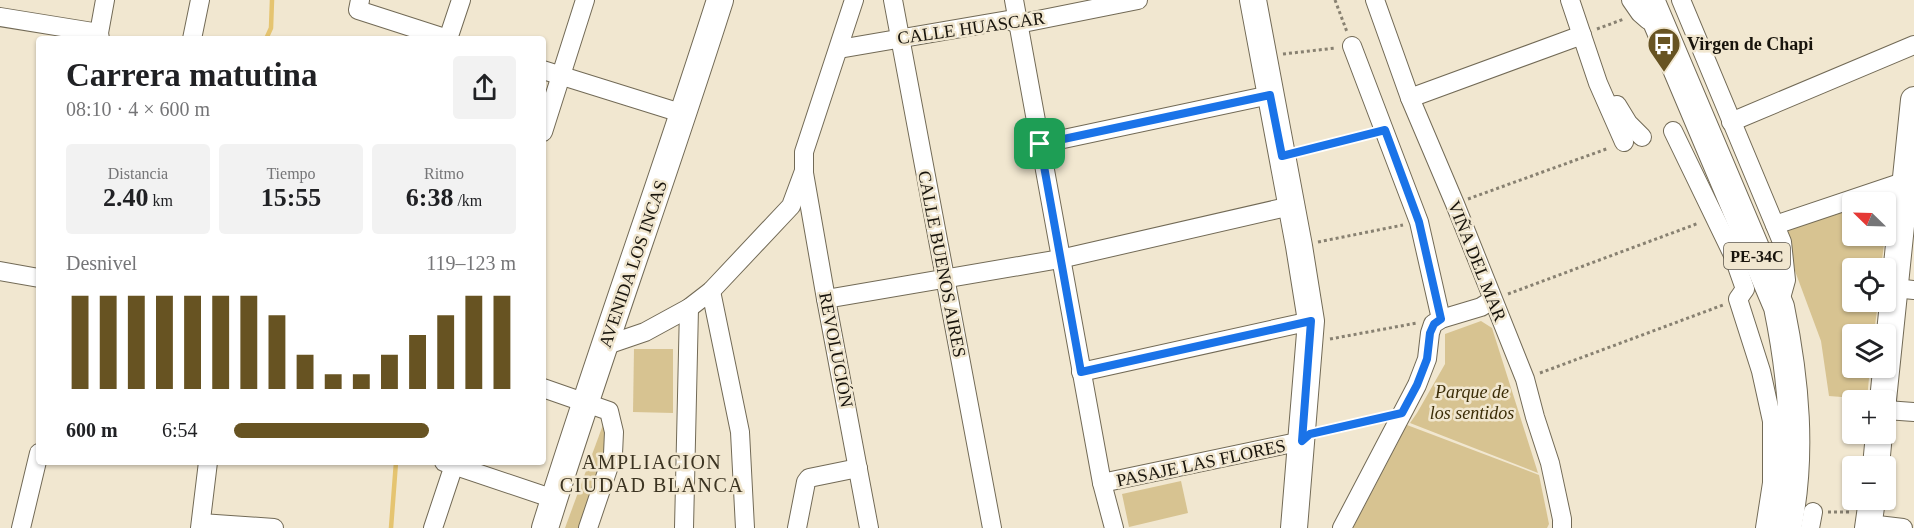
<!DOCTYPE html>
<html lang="es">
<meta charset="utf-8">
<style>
:root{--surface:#fff;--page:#f2f2f2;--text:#202124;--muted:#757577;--accent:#675322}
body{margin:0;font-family:"Times New Roman",serif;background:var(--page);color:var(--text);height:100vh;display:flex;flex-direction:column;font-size:22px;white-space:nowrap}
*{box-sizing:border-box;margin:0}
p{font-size:20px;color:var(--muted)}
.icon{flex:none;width:33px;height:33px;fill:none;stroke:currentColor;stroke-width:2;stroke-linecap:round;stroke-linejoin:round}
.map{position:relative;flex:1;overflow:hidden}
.side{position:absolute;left:36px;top:36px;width:510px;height:429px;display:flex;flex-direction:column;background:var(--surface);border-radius:6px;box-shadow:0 2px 4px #0004}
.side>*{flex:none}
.needle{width:39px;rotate:293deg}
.controls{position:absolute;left:1842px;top:192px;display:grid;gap:12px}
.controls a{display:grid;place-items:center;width:54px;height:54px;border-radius:6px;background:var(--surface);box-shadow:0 2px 4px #0004;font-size:30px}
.pin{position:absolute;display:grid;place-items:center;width:51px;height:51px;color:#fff;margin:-26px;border-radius:12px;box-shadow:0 3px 9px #0006}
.round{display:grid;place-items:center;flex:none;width:63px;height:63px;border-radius:6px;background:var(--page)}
.overview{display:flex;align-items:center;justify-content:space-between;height:102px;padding:0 30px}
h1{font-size:33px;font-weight:700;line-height:45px}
.figures{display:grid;grid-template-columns:repeat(3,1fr);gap:9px;height:102px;padding:6px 30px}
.figures div{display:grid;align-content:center;border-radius:6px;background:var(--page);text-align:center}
.figures b{font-size:26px;font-weight:700}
.figures small{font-size:16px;font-weight:400}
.figures p{font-size:16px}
.chart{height:168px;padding:12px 30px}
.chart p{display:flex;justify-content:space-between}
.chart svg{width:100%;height:108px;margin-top:6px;stroke:var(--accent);stroke-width:6}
ul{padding:0 30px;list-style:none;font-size:20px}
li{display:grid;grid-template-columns:96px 72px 1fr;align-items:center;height:45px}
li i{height:15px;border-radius:8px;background:var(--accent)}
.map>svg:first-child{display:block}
.green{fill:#d7c391}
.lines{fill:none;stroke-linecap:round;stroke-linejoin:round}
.stream{stroke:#e5c470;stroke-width:4.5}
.street-casing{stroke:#726a56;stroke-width:20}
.secondary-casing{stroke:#726a56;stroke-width:28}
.primary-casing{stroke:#726a56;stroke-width:32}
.path{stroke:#888171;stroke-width:3;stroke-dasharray:3 3;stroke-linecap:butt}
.street{stroke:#fff;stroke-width:18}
.secondary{stroke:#fff;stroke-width:26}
.primary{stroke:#fff;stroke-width:30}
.route-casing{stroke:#fff;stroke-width:12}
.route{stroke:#1a73e8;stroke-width:8}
.labels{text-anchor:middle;stroke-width:5;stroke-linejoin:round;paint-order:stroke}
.shield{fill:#f1e7d0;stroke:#595347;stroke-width:1.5}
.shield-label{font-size:16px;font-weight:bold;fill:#18140c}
.street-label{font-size:18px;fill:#18140c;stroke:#f1e7d0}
.poi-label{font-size:18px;font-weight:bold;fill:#18140c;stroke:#f1e7d0;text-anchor:start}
.park-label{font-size:18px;font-style:italic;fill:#3b2d07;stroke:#f1e7d0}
.neighbourhood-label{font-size:20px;letter-spacing:1.5px;fill:#3b3321;stroke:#f1e7d0}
</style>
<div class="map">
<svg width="1914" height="528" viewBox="0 0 1914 528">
<rect width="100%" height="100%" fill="#f1e7d0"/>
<!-- green -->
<g class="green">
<polygon points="1852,206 1852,236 1885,236 1881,268 1852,268 1852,302 1878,302 1874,334 1852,334 1852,368 1870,368 1867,399 1829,396 1821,341 1795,271 1788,231"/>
<polygon points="1481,321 1492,328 1538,473 1410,423 1417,413 1445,364 1445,334"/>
<polygon points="634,349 673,349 673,413 633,412"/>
<polygon points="604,422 608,450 582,528 565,528"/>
<polygon points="1407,425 1539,475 1549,524 1547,528 1353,528"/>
<polygon points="1181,481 1188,513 1129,527 1122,494"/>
</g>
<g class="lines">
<!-- stream -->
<g class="stream">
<polyline points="266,39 271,28 272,0"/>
<polyline points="391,528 396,462"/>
</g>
<!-- street casing -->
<g class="street-casing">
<g id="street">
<polyline points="360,0 358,10 448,39"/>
<polyline points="893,0 992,528"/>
<polyline points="1014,0 1102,483 1114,528"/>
<polyline points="1375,0 1410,98 1455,204 1525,379 1535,417 1550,463 1562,519 1562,528"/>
<polyline points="1570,0 1598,83 1624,142"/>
<polyline points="1631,0 1640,13 1648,20 1652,21"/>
<polyline points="1681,0 1782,242 1786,280 1779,305"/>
<polyline points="0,17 99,33"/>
<polyline points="100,39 99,33 105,0"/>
<polyline points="192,39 200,0"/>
<polyline points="448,39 461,0"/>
<polyline points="1352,46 1419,222 1441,319"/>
<polyline points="839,49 1008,20 1018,24 1138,0"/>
<polyline points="543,70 684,114"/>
<polyline points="1410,98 1582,35"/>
<polyline points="1617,105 1628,123 1642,137"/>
<polyline points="1731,122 1914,45"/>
<polyline points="1673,131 1733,255 1745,289 1738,299 1761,371 1772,421 1772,483 1765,528"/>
<polyline points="543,132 585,0"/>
<polyline points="1040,144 1270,95"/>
<polyline points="804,173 826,299 869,528"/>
<polyline points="1775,225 1906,181"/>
<polyline points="0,271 39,278"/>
<polyline points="1894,288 1914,290"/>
<polyline points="711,291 740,432 745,528"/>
<polyline points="826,299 1060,259 1291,206"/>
<polyline points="604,346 645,332 689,308 711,291 791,206 804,171 804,152 854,0"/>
<polyline points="1081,372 1311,321"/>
<polyline points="543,388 609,411 614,432 613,454 588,528"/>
<polyline points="1886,410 1914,412"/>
<polyline points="444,462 554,499"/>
<polyline points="1102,483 1302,441"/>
<polyline points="201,523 274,528"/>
<polyline points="1869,524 1903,528"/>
<polyline points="21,528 39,453"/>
<polyline points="200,528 208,462"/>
<polyline points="433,528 454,465"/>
<polyline points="684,528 689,308"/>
<polyline points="797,528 806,482 809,478 858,468"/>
<polyline points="1342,528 1417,385 1427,359 1430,333 1433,324 1441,319 1481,307 1492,300"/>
<polyline points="1810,528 1813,512"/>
</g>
</g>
<!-- secondary casing -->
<g class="secondary-casing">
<g id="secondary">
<polyline points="1253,0 1299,246 1311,321 1294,528"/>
<polyline points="1883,400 1914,100"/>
<polyline points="1876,466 1879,434"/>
<path d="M 545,528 C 600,351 664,177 720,0"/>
<polyline points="1868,528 1872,500"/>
</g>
</g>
<!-- primary casing -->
<g class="primary-casing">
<path id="primary" d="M 1649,0 L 1779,307 C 1794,380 1801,455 1786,528"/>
</g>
<!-- path -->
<g class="path">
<polyline points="1335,0 1347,32"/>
<polyline points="1597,29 1624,19"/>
<polyline points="1283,54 1336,48"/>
<polyline points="1302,151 1369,134"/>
<polyline points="1468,199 1609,148"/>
<polyline points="1318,242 1403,225"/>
<polyline points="1508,294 1699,223"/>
<polyline points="1330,339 1417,323"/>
<polyline points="1540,373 1723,305"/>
<polyline points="1322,431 1382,418"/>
<polyline points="1828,512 1851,512"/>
</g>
<!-- street -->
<use href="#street" class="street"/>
<!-- secondary -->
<use href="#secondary" class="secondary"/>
<!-- primary -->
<use href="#primary" class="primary"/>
</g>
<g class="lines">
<!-- route casing -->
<g class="route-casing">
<polygon id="route" points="1270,95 1282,156 1385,130 1419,222 1441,319 1434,324 1430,333 1427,359 1417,385 1402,413 1310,434 1302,441 1311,321 1081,372 1040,144"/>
</g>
<!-- route -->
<use href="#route" class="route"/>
</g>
<!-- icons -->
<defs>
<g id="bus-pin" transform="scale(1.725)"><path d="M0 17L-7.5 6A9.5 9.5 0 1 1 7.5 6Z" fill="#675322" stroke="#f1e7d0"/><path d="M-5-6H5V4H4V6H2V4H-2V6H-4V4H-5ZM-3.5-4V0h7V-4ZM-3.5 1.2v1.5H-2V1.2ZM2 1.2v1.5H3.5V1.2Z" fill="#fff"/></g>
</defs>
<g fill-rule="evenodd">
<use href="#bus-pin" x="1664" y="44"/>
</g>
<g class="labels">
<!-- shield labels -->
<rect class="shield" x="1724" y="243" width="66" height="26" rx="4.5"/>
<g class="shield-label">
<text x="1757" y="262">PE-34C</text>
</g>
<!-- street labels -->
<g class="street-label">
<text transform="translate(971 28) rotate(-8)" y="6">CALLE HUASCAR</text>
<text transform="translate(1477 261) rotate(68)" y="6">VIÑA DEL MAR</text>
<text transform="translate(633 264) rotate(-71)" y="6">AVENIDA LOS INCAS</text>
<text transform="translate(942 264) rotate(79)" y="6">CALLE BUENOS AIRES</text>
<text transform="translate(836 350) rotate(79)" y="6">REVOLUCIÓN</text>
<text transform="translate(1201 463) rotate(-12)" y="6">PASAJE LAS FLORES</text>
</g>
<!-- poi labels -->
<g class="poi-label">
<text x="1687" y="50">Virgen de Chapi</text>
</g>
<!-- park labels -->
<g class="park-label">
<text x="1472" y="398">Parque de<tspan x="1472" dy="21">los sentidos</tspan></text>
</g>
<!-- neighbourhood labels -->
<g class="neighbourhood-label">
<text x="652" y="469">AMPLIACION<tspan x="652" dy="23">CIUDAD BLANCA</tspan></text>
</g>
</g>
</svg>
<div class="controls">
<a><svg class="needle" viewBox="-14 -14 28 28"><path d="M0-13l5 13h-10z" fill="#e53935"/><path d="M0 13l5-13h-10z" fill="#757577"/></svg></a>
<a><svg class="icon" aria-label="locate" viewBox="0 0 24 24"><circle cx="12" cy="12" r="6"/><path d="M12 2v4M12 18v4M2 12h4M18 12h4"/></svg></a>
<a><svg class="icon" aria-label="layers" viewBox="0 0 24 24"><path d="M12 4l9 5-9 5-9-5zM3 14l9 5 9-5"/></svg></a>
<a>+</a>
<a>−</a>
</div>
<div class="pin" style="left:1040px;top:144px;background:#1e9e55"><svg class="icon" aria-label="arrive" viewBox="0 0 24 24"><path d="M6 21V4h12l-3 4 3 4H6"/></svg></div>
<section class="side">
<div class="overview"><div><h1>Carrera matutina</h1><p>08:10 · 4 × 600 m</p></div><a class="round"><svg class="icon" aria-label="share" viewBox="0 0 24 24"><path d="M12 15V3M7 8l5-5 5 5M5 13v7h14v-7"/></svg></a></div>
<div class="figures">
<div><p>Distancia</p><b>2.40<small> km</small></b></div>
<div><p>Tiempo</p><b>15:55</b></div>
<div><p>Ritmo</p><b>6:38<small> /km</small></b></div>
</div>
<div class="chart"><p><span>Desnivel</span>119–123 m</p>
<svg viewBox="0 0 160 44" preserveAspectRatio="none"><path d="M5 44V6M15 44V6M25 44V6M35 44V6M45 44V6M55 44V6M65 44V6M75 44V14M85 44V30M95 44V38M105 44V38M115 44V30M125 44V22M135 44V14M145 44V6M155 44V6"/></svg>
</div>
<ul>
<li><b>600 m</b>6:54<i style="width:69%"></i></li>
</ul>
</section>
</div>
